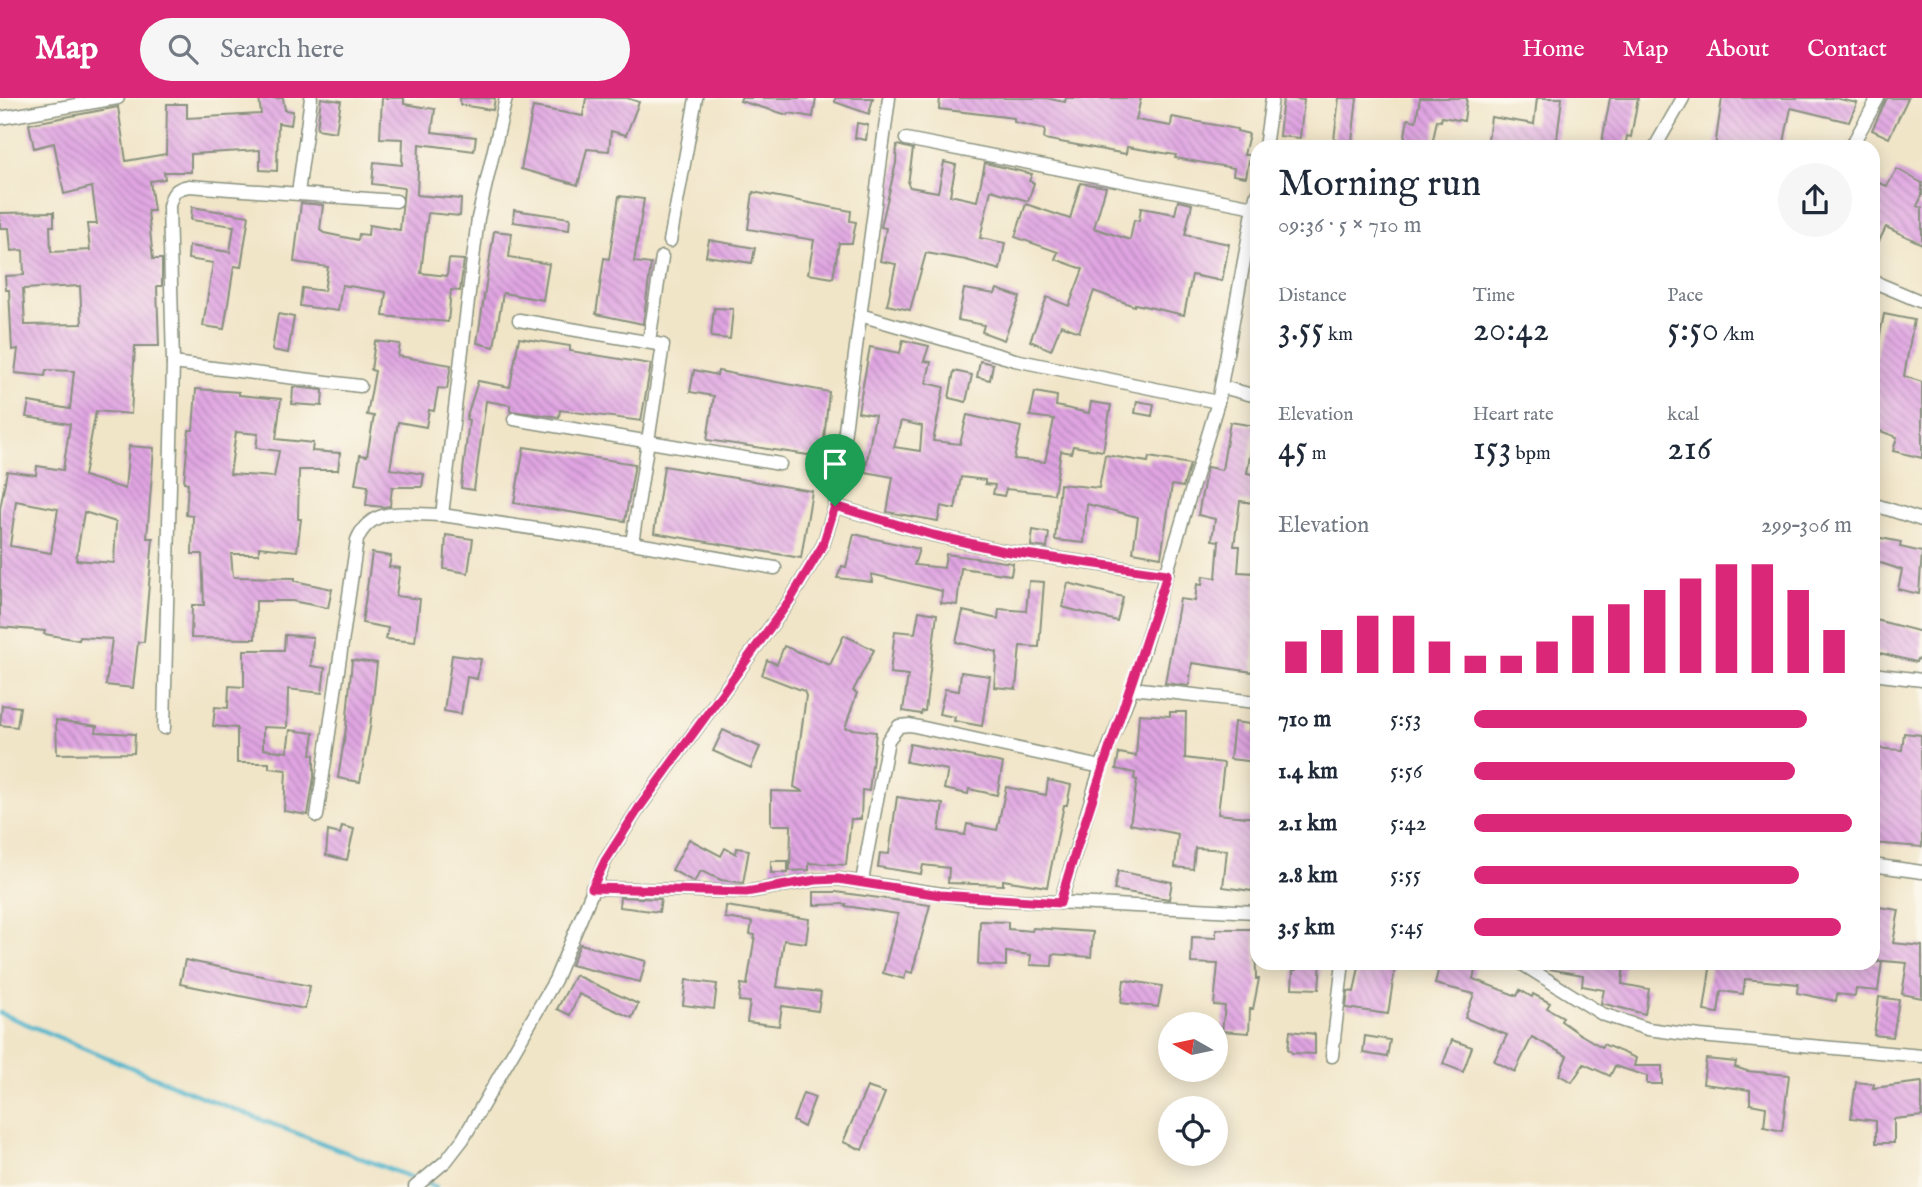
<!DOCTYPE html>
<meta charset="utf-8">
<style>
:root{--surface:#fff;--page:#f6f6f7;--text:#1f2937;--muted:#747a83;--accent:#db2777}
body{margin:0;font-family:"IM FELL English",serif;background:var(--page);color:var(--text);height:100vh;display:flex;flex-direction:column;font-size:26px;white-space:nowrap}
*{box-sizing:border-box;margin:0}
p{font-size:23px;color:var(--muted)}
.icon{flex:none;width:38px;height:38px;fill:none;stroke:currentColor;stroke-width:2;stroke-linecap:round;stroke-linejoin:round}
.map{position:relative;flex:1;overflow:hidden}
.panel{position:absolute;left:1250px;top:42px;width:630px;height:830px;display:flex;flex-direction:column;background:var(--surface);border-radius:21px;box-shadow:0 4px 18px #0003}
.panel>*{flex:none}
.needle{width:46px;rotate:279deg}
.tools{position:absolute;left:1158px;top:914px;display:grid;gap:14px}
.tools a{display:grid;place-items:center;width:70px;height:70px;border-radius:50%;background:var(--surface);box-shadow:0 4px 18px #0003;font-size:35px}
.pin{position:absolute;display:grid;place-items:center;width:60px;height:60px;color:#fff;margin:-72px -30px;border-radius:50% 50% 50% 0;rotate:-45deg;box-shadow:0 0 7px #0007}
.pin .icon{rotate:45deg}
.round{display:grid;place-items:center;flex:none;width:74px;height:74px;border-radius:37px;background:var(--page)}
.summary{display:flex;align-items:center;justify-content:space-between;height:119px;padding:0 28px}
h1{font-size:38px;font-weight:600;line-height:52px}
.figures{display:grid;grid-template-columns:repeat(3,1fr);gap:10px;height:119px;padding:7px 28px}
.figures div{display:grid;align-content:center}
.figures b{font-size:35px;font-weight:600}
.figures small{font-size:19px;font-weight:400}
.figures p{font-size:19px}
.chart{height:196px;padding:14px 28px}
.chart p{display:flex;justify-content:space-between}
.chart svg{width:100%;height:126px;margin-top:7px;stroke:var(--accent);stroke-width:6}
ul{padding:0 28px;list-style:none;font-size:23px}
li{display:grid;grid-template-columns:112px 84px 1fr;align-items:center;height:52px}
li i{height:18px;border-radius:9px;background:var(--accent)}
header{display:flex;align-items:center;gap:42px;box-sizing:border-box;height:98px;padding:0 35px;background:var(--accent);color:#fff}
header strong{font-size:33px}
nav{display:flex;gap:38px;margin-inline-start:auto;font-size:24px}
.search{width:490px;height:63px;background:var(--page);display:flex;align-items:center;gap:18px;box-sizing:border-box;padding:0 24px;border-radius:38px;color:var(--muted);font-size:26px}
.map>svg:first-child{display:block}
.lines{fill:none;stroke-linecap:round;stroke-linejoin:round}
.stream{stroke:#4fb5cd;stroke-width:4.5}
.building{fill:url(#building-back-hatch);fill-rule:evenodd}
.minor-casing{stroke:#88917e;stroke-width:15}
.minor{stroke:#fff;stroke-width:12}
.route-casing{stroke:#fff;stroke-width:14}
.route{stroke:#db2777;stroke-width:9}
</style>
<header>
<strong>Map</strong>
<div class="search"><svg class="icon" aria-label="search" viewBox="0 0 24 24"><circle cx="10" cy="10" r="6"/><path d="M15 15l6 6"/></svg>Search here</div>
<nav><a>Home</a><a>Map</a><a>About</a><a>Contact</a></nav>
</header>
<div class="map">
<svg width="1922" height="1089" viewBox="0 0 1922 1089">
<defs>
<pattern id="building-back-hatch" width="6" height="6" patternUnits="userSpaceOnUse" patternTransform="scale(1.75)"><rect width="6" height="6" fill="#e0a4e2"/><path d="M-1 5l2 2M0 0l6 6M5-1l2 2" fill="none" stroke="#b587b8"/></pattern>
</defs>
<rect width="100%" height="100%" fill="#fbf7ec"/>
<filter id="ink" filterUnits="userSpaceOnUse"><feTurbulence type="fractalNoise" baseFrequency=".0143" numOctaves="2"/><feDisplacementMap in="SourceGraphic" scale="14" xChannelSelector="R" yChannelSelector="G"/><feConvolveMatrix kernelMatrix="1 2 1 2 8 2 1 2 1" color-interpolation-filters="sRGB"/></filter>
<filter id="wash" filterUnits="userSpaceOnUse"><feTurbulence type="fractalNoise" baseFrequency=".00686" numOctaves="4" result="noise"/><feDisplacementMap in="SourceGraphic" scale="28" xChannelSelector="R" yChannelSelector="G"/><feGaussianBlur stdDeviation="1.57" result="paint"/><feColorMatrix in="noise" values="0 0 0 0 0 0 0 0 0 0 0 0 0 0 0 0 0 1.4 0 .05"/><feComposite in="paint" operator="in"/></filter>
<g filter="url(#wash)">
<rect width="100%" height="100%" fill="#f1e5c8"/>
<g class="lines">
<!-- stream -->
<polyline class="stream" points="0,915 205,1000 436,1089"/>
</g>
<g id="blocks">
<!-- building -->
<g class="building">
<path d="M 259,0 L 283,0 L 285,12 L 293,13 L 291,27 L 278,25 L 277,73 L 260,72 L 260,52 L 191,56 L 191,74 L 164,74 L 165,81 L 150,83 L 154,113 L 148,113 L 153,161 L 162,161 L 162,188 L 157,188 L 159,248 L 135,248 L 131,316 L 96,313 L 84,378 L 125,391 L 129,348 L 154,350 L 147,440 L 153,440 L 144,544 L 138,544 L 133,590 L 106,587 L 112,541 L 80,539 L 79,542 L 44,536 L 45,533 L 0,529 L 0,411 L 7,373 L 36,377 L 37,368 L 63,372 L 70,326 L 26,319 L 29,304 L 70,311 L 74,273 L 46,272 L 45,278 L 15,275 L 18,251 L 12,252 L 9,192 L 6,192 L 5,178 L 24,177 L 23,152 L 11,153 L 9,130 L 0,130 L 0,115 L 54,114 L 54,128 L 50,128 L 51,154 L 90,152 L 87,126 L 97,126 L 92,89 L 64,96 L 54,45 L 34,50 L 29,26 L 118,9 L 126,63 L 166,56 L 167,6 L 187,6 L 187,20 L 261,16 ZM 80,188 L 82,226 L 25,227 L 23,191 ZM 16,403 L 58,411 L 51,455 L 10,448 ZM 84,414 L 116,424 L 114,465 L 76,462 Z"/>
<polygon points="321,0 341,3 336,34 317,31"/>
<polygon points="382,0 404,0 404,6 435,11 432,34 476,39 474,53 419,46 417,97 461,101 460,118 428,115 421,175 447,178 449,161 464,162 460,193 451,192 448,224 383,218 386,194 342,187 338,213 300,208 302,190 324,193 328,169 294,164 301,105 323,107 320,132 324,135 358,142 359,136 368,137 369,127 400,132 404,90 372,86 374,64 402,67 403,41 380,40"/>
<polygon points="460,0 495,0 493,12 460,7"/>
<polygon points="586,0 627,0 639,4 626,37 611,33 609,53 587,51 578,87 521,71 533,9 583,18"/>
<polygon points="741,0 816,0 813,19 789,15 788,17 740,3"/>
<polygon points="835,0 873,0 869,16 835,4"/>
<polygon points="940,0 1046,0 1065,4 1066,0 1141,0 1136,22 1171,28 1172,19 1237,31 1237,33 1249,36 1244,57 1250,57 1246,79 1233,77 1234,70 1175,60 1176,57 1127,49 1126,56 1044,41 1045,31 1014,24 1014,20 939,11"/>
<polygon points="1283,0 1304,2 1300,40 1279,38"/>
<polygon points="1339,0 1357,0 1352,44 1334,42"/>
<polygon points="1420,0 1467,0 1464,23 1442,19 1441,23 1437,22 1432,47 1404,42 1408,21 1416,23"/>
<polygon points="1537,0 1562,0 1556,49 1487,49 1491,19 1534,26"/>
<polygon points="1610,0 1638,0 1631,39 1627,38 1625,49 1601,49"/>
<polygon points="1722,0 1835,0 1857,5 1849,24 1791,10 1783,49 1715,49"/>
<polygon points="1887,0 1908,0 1889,40 1872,32"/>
<polygon points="857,25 868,27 866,42 855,40"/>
<polygon points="897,47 913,51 908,86 910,89 938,94 944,64 956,67 950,97 977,103 985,65 1032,76 1029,83 1034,85 1028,103 991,92 980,140 1005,145 1000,172 966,162 926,155 910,212 887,207 896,166 880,163 886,130 881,129 896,65"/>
<polygon points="1897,71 1922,85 1922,98 1917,108 1922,110 1922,146 1886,129 1872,157 1872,82 1887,88"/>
<polygon points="1080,85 1106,89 1094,130 1130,142 1134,122 1139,123 1141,110 1175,116 1178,103 1192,106 1185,137 1229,146 1222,183 1192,177 1184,217 1135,206 1134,208 1094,193 1079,234 1061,227 1051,252 1030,243 1047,199 1069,208 1083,171 1055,161 1058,154 1015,139 1026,106 1070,121"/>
<polygon points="753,94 851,113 850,123 856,124 852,145 839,145 833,180 808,176 814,142 748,131"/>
<polygon points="619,98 644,101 634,164 651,166 643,226 596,216 604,160 609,161"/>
<polygon points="192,109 249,118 241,169 234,168 224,231 203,228 213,165 188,161 189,148 230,154 234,128 191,122"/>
<polygon points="514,112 570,120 569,132 513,124"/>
<polygon points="494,133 512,135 509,159 549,166 543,202 503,195 494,249 477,245"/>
<polygon points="709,142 755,150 752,165 706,158"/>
<polygon points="964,191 995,196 997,191 1020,199 1004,242 982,234 984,227 958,222"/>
<polygon points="714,210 733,211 730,241 711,239"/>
<polygon points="278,216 294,219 288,255 272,252"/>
<polygon points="1884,216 1914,222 1904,278 1922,284 1922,360 1893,353 1897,339 1872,330 1872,277"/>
<polygon points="519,240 570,248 570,253 651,266 641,323 560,312 559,319 510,313 510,307 486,303 474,392 461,390 469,322 466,321 478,283 510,289"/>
<path d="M 903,242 L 929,248 L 924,263 L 931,264 L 926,285 L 944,289 L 933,343 L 960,346 L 967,317 L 1021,329 L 1014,361 L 1045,364 L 1054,321 L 1030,318 L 1035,294 L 1057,298 L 1056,308 L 1089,315 L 1091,304 L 1111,307 L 1103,353 L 1073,348 L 1071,355 L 1061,353 L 1054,396 L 1006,391 L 1004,398 L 993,396 L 995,387 L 985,386 L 985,382 L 961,379 L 955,411 L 941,408 L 938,423 L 887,414 L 893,379 L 865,374 L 875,317 L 858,314 L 870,249 L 900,255 ZM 901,323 L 922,328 L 920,353 L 894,349 Z"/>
<polygon points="375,243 400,246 398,258 451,267 447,291 438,290 434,313 429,312 426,329 398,324 390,371 424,376 422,389 392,389 390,408 383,409 366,407 368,388 355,386 360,357 367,358 374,318 367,317 375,273 371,272"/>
<polygon points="980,263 993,266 990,282 977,279"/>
<polygon points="694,272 717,277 718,273 829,294 822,359 707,342 714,298 690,294"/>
<polygon points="954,273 972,277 966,304 949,300"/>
<polygon points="293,289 323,292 322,308 292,306"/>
<path d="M 196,291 L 239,294 L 239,297 L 281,301 L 276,341 L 313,345 L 312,353 L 340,355 L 338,372 L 299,372 L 298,421 L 301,421 L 297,453 L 259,449 L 259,456 L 231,456 L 233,479 L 295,480 L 295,483 L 332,491 L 328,510 L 292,503 L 256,503 L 255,541 L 191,540 L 192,507 L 204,507 L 202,456 L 192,456 L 193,418 L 186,417 L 188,385 L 184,384 L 189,332 L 193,332 ZM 236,334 L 258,336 L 256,350 L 279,353 L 274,379 L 230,376 Z"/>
<polygon points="1137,303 1154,306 1152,318 1135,315"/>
<polygon points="1230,324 1255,328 1247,375 1256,377 1253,405 1240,403 1234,448 1240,448 1238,474 1256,475 1253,574 1192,565 1189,588 1165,585 1180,501 1195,503 1197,486 1202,487 1203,478 1216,480 1219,443 1212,442 1215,421 1198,417 1207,369 1222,372"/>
<polygon points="524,349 635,366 625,423 514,405"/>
<polygon points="1105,357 1148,364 1149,359 1190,366 1183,389 1172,387 1161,459 1133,454 1138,419 1087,406 1084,445 1055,442 1060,386 1099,390"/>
<polygon points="664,368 812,393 801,460 654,435"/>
<polygon points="1033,432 1049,435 1047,450 1031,448"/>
<polygon points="854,436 919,451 914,467 944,470 946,456 1013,465 1011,477 961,470 957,507 941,505 942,493 871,476 872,484 837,480 842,468 846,469"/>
<polygon points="446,437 473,441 468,475 444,471"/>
<polygon points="1876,439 1901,444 1900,449 1922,454 1919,496 1898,491 1902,472 1872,462"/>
<polygon points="372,455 391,458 389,469 400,470 396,498 420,501 415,544 386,541 388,530 362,525"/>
<polygon points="1029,483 1044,484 1039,549 1020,548 1016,591 994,589 997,554 956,544 963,513 998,521 999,511 1026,513"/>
<polygon points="1068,485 1123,499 1117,523 1062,509"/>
<polygon points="919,513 937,516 925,613 922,613 921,616 903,613 908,577 890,575 895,533 915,535"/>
<polygon points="1872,521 1922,534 1922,562 1917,561 1916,564 1872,553"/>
<polygon points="285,537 313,539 311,568 325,570 322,595 288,591 287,630 263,629 263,651 287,654 290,632 314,635 311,656 314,657 314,679 308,717 284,713 286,672 269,670 269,665 237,665 237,630 213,628 215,609 228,610 229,588 244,589 244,552 284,552"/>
<polygon points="844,537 874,552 853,593 857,595 845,630 876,634 869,693 862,692 861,721 851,721 846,767 809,765 809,772 790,773 791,727 771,727 771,693 804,694 794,689 806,598 804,593 762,577 767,562 777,566 784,548 830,567"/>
<polygon points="452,557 481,561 477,581 467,579 461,616 444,613"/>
<polygon points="352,562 377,565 370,630 360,684 338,680 346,630"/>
<polygon points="961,574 990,578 982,628 954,623 955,619 939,616 945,591 959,593"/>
<polygon points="2,607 20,609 17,629 0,627"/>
<polygon points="1170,614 1186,614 1185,660 1224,665 1218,716 1256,720 1256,786 1253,785 1252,793 1223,789 1227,752 1195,750 1193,771 1175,769 1178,736 1130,726 1137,682 1134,681 1135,675 1116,671 1119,655 1136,658 1139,616 1170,618"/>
<polygon points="56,622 97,628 96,634 135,636 134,655 57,656"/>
<polygon points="1234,624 1250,626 1249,634 1256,635 1256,664 1230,661"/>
<polygon points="723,632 760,649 751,670 713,653"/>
<polygon points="1904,635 1921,637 1922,749 1872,745 1872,650 1902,652"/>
<polygon points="910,646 1003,665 997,697 969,691 968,696 944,691 948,672 906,664"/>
<polygon points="1048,682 1071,687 1067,707 1064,707 1047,789 1003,782 1003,787 948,785 949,770 923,767 921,776 878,769 880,755 889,756 897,699 943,706 939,733 965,737 967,726 997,732 1006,689 1046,697"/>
<polygon points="342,728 354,731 347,762 326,757 328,733 340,736"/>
<polygon points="689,741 721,758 725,750 736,756 737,750 749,752 743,785 721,782 701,773 694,784 672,772"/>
<rect x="771" y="763" width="17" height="12"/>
<polygon points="1118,773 1172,784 1169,801 1114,792"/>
<polygon points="814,794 836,794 930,807 912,875 906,873 904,881 883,875 898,816 845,808 846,806 814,807"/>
<polygon points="620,799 661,801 659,814 619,809"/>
<polygon points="726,808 809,821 806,845 784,842 777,889 821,894 818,913 782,908 779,928 747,924 750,904 739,903 741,886 747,887 755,837 750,836 752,824 725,820"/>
<polygon points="1872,808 1899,812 1893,845 1922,848 1922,900 1902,896 1907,865 1872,862"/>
<polygon points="980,823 1008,824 1008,831 1032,833 1033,830 1093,834 1091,859 1053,856 1052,868 1030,867 1031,857 1006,854 1006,868 978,867"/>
<polygon points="1216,831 1255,831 1256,881 1259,881 1253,911 1250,911 1249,935 1222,933 1225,908 1214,907 1218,866 1191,865 1192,839 1216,840"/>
<polygon points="580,846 646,863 640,884 571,867"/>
<polygon points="185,862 310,888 305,911 180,886"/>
<polygon points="1297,864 1321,864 1319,891 1292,890 1293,872 1296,872"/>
<polygon points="1360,864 1396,864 1388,916 1346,910 1348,893 1354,894"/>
<polygon points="1440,864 1477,864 1473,881 1517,898 1520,892 1532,899 1533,896 1550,905 1547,910 1563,919 1561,923 1578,935 1602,949 1603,946 1636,960 1634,968 1662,968 1662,986 1647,986 1647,978 1615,968 1610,978 1584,966 1572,984 1559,977 1567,958 1532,939 1515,974 1494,963 1507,937 1465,920 1474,896 1435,886"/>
<polygon points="1549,864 1624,864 1622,886 1649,891 1645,916 1601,905 1604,892 1582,888 1583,877 1549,871"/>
<polygon points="1711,864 1822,864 1843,868 1843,864 1865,867 1865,864 1882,864 1878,893 1856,891 1855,898 1837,896 1836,903 1797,895 1798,886 1745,881 1743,896 1721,893 1718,915 1704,913"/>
<polygon points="575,877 638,906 632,920 579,896 570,917 557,911"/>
<polygon points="686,882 717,886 714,911 683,907"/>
<polygon points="1124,882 1162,888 1158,909 1121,905"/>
<polygon points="1879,899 1899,902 1893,939 1874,937"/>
<polygon points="1290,933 1315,936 1315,956 1292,955 1288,951"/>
<polygon points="1365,938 1390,942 1387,959 1363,955"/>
<polygon points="1452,942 1472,949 1463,974 1443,966"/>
<polygon points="1706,961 1736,964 1735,969 1747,973 1789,977 1782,1033 1764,1029 1766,1009 1750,1006 1750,992 1703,986"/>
<polygon points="1856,984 1874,986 1873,990 1922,984 1922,1018 1894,1021 1894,1045 1876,1045 1876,1023 1851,1020"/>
<polygon points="867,989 885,995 862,1052 843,1044"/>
<polygon points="803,995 815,999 804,1029 793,1023"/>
</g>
</g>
</g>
<g filter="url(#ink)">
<use href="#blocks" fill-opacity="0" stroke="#88917e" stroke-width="2"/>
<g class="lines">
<!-- minor casing -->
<g class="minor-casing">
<g id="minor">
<polyline points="0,20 118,0"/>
<polyline points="906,41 1254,109"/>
<polyline points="1265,49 1272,0"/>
<polyline points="1655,49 1683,0"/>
<polyline points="1851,49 1878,0"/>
<polyline points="298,95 311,0"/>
<polyline points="670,143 696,0"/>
<polyline points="1872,183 1922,204"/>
<polyline points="860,217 1015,262 1218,304"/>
<polyline points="649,243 662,159"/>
<polyline points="173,265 360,288"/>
<polyline points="1222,289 1256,298"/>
<polyline points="514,321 780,366"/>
<polyline points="1872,406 1922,422"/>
<polyline points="835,408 933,437 1004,453 1167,476"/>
<polyline points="442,417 632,445 663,247 519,222"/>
<polyline points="632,445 775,470"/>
<polyline points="1872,576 1922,582"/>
<polyline points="1132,590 1256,604"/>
<path d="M 164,630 L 173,265 L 169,108 C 172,95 176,90 189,88 L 396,103"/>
<path d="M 317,718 L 357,442 C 372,406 408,417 442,417 L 478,120 L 506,0"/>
<polyline points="1872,767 1922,774"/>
<polyline points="862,783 888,642 899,628 910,627 1101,669"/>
<polyline points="592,790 746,794 816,782 838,781 970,800 1256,814"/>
<polyline points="1060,805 1101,669 1132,590 1218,304 1256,98"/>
<polyline points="1519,864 1602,916 1648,931 1700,938 1922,958"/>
<polyline points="1332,958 1343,864"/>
<polyline points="415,1089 446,1063 463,1041 555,882 605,763 639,710 790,502 823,447 835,408 889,0"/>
</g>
</g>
<!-- minor -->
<use href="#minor" class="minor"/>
</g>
</g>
<g class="lines" filter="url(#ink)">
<!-- route casing -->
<g class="route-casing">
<path id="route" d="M 835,408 L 933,437 L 1004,453 L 1167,476 C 1133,587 1092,694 1060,805 L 940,797 L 838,781 L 816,782 L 746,794 L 592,790 L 605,763 L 639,710 L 790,502 L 823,447 Z"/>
</g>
<!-- route -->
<use href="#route" class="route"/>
</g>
</svg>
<div class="tools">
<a><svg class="needle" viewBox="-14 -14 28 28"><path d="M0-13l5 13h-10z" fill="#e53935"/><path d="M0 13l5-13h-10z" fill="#747a83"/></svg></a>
<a><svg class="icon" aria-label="locate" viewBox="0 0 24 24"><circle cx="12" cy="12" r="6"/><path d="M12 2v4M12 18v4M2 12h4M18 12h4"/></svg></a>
</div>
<div class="pin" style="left:835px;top:408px;background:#1e9e55"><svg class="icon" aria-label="arrive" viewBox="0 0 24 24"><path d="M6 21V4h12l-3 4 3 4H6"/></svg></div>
<section class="panel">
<div class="summary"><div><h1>Morning run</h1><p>09:36 · 5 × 710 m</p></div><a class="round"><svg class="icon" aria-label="share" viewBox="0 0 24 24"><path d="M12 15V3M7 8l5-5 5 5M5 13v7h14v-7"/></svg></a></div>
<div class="figures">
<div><p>Distance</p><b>3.55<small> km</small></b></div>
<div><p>Time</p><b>20:42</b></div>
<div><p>Pace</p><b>5:50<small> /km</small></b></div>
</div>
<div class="figures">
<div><p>Elevation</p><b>45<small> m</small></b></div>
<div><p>Heart rate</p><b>153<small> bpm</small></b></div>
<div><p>kcal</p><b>216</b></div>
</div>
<div class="chart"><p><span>Elevation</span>299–306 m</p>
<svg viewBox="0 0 160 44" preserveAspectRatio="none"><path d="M5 44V33M15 44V29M25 44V24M35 44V24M45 44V33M55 44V38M65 44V38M75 44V33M85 44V24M95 44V20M105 44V15M115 44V11M125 44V6M135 44V6M145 44V15M155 44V29"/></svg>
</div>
<ul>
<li><b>710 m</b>5:53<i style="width:88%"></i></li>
<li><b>1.4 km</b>5:56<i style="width:85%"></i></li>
<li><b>2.1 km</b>5:42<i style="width:100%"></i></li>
<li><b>2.8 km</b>5:55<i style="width:86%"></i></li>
<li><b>3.5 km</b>5:45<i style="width:97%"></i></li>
</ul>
</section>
</div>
